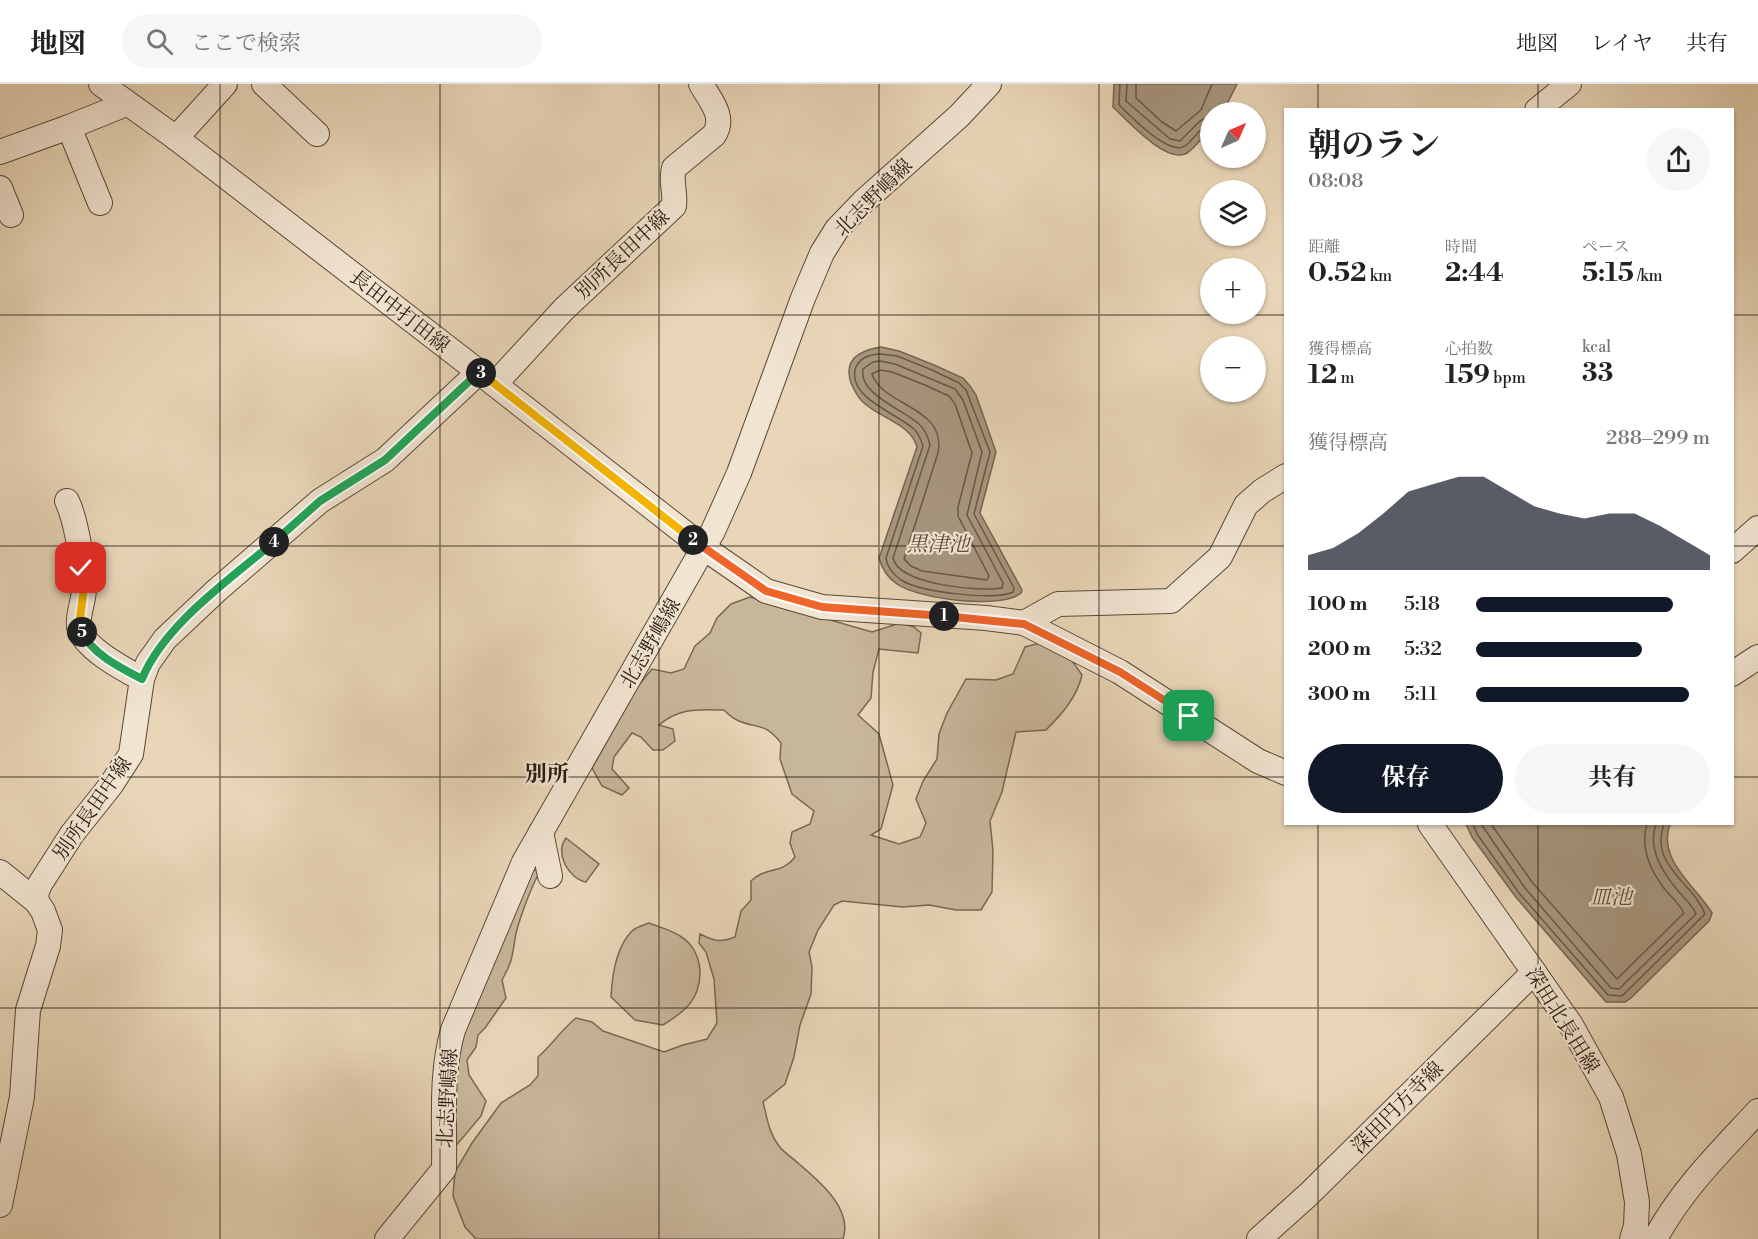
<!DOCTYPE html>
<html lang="ja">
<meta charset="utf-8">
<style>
:root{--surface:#fff;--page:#f6f6f6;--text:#222;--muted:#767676;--line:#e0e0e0;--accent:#111827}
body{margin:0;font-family:"Libre Bodoni","Noto Serif JP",serif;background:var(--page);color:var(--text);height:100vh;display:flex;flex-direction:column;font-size:22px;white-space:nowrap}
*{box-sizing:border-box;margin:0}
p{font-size:20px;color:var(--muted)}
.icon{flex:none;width:33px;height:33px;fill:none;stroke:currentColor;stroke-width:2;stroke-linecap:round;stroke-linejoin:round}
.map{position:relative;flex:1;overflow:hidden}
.drawer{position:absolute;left:1284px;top:24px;width:450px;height:717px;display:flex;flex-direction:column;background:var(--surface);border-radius:0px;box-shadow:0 2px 4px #0004}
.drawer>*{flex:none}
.needle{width:39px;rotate:45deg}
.controls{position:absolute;left:1200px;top:18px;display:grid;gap:12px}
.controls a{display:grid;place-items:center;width:66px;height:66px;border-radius:50%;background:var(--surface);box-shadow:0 2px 4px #0004;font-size:30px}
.pin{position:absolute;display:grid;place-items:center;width:51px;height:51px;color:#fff;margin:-26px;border-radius:12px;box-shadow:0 3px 9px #0006}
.km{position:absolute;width:30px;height:30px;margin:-15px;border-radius:50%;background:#222;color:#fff;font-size:16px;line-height:30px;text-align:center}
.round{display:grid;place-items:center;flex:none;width:63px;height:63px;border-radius:32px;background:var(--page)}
.head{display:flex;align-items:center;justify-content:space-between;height:102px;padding:0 24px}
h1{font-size:33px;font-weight:700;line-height:45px}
.stats{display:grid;grid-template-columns:repeat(3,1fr);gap:9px;height:102px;padding:6px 24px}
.stats div{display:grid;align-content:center}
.stats b{font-size:26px;font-weight:700}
.stats small{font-size:16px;font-weight:400}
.stats p{font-size:16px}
.chart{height:168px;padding:12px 24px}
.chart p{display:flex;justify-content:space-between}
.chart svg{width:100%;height:108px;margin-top:6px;fill:var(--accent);opacity:.7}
.primary-button{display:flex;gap:12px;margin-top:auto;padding:12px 24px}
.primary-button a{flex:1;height:69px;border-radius:36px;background:var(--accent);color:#fff;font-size:24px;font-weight:700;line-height:69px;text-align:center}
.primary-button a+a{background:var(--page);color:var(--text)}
ul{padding:0 24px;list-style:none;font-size:20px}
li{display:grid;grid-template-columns:96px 72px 1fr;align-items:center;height:45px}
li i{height:15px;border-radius:8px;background:var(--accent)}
header{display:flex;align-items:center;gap:36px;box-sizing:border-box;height:84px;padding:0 30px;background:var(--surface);border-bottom:2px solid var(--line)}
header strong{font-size:28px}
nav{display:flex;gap:33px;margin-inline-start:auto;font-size:21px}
.search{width:420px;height:54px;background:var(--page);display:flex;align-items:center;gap:15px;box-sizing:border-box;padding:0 21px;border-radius:33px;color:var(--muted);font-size:22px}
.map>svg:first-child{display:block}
.green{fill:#c8b69b;stroke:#786854;stroke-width:1.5}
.water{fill:#a7967e;stroke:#746450;stroke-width:1.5}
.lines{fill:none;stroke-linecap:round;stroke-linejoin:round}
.shore{stroke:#675845;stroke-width:1.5}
.minor-casing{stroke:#584937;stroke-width:26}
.minor{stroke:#f1e4d1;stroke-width:24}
.split-1-casing{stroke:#fff;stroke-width:12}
.split-2-casing{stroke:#fff;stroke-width:12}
.split-3-casing{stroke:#fff;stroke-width:12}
.split-4-casing{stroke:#fff;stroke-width:12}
.split-5-casing{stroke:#fff;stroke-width:12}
.split-6-casing{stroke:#fff;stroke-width:12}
.split-1{stroke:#f0652b;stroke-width:8}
.split-2{stroke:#f0652b;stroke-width:8}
.split-3{stroke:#f5b400;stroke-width:8}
.split-4{stroke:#22a559;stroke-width:8}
.split-5{stroke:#22a559;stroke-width:8}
.split-6{stroke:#f5b400;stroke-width:8}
.grid{fill:none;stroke:#271a0c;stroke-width:1.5;stroke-opacity:0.55}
.labels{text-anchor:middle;stroke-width:4.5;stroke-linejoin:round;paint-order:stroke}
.street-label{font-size:20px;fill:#271a0c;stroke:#f1e4d1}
.water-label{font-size:21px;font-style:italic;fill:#5a4c3a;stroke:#f1e4d1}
.quarter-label{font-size:22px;font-weight:bold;fill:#271a0c;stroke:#f1e4d1}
</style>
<header>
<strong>地図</strong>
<div class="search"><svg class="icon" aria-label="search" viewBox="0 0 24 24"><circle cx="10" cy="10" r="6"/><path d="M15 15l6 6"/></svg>ここで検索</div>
<nav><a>地図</a><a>レイヤ</a><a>共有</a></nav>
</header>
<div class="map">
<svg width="1758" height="1155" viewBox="0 0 1758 1155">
<rect width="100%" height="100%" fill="#e9d6b8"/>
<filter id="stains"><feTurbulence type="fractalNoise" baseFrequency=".00333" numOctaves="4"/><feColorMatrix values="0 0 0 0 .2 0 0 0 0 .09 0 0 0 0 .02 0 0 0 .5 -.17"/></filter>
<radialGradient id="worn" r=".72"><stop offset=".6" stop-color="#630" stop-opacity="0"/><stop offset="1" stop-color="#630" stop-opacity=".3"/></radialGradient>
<!-- green -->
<g class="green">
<path d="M 750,513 L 872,548 L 900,539 L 914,543 L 921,549 L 918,569 L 879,565 L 873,588 L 871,614 L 858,631 L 879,650 L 893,701 L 881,745 L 871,751 L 899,760 L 920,753 L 926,739 L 916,715 L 923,697 L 937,675 L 939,650 L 947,629 L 966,595 L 996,596 L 1013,590 L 1025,563 L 1044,558 L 1066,568 L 1082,591 C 1077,613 1062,630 1046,646 L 1016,648 L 1002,708 L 990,737 L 993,767 L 992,808 L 981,826 L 956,826 L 929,821 L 903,823 L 842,817 L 834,821 L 818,846 L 809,868 L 812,883 L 811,910 L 800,941 L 794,973 L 785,1000 L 763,1018 C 767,1034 769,1049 779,1062 C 784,1069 793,1074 799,1080 C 820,1098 853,1125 843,1155 L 476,1155 L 465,1143 L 453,1112 L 455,1088 L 472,1059 L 501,1019 L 530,1001 L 538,992 L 538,973 C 552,961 562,945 576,934 L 592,938 L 603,947 L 664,968 L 683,961 L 707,955 L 717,939 L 714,895 L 706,868 L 699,859 L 700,850 C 714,857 720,859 735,853 L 741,827 L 751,816 L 751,797 C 766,782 781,791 795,773 L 790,759 L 792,748 L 810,740 L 814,727 L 792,710 L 780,675 L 781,659 C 763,636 755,646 735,635 C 731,633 727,629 724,626 C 698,626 680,623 659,641 L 673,645 L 675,657 L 663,666 L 653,666 L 641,653 L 632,649 L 614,673 L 612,685 L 629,704 L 622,711 L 602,702 L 592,684 L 638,602 L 652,585 L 671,589 L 684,585 L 695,562 L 710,549 L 717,534 L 731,520 Z"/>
<path d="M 566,754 L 599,780 L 586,798 C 569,795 554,769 566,754 Z"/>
<path d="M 533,786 L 538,787 L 538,791 C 531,804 517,840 515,855 C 512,874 512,878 502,896 L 506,914 L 485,944 L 478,951 L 476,963 L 467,976 L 469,991 L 486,1017 L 481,1032 L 454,1064 L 451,1034 L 458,951 Z"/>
<path d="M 649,839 C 659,843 671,846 680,852 C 705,867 706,904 686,924 C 679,931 671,936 663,941 L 635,936 L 611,913 C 612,892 616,863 632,847 C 636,843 644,841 649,839 Z"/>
</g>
<!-- water -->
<g class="water">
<path d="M 1114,0 L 1237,0 L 1223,28 L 1210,28 L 1210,45 C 1203,52 1195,64 1187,69 C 1167,81 1127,36 1113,23 Z"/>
<path d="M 881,263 L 899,267 L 934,281 L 963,294 L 970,302 L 976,311 L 996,368 L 980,429 L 1022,506 L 1021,509 C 1001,526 918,515 897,500 C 888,494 882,485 879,474 L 917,363 C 911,340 880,334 864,319 C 858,314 854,306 851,299 C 849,293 848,288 850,281 C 854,269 869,265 881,263 Z"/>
<path d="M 1466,740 L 1670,740 C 1657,776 1695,801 1712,829 L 1709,837 L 1631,914 L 1625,918 L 1606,918 L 1515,812 L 1472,753 Z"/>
</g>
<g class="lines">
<!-- shore -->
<g class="shore">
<path d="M 1120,0 L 1119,21 C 1130,31 1169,73 1185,62 C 1194,56 1199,43 1210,41"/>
<polyline points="1127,0 1126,17 1170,55 1180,57 1200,37 1210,32"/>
<polyline points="1136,0 1136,14 1162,38 1176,47 1201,26 1212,0"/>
<path d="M 881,270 L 897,272 L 932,286 L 959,299 L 966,306 L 990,368 L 974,430 L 1014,504 L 1013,508 C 993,517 920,508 901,496 C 894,491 887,483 886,474 L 923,362 C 921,356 919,350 915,346 C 899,330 849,315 855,286 C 858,274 870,270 881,270 Z"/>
<path d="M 880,277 L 895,280 L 955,305 L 963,316 L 982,368 L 967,431 L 1003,499 L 1002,504 C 980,508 899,501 893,474 L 930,361 C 928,353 925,345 919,340 C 904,326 858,310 863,285 L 873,278 Z"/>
<path d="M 880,286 L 892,288 L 925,301 L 949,312 L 955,320 L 972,369 L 958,423 L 958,432 L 989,492 L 987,496 L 922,487 L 911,482 L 904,475 L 938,369 C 947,322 883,323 872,290 Z"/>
<path d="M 1473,740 L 1477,750 L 1519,809 L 1608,911 L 1622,912 L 1705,830 C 1693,798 1649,782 1664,740"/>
<path d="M 1481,740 L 1525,804 L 1611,904 L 1619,905 L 1696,830 C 1693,822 1685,815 1679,808 C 1663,789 1647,765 1656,740"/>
<path d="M 1491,740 L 1532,798 L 1617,895 L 1684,829 C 1679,819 1670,812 1663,803 C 1650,785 1640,762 1647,740"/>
</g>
<!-- minor casing -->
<g class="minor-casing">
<g id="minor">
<polyline points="101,0 176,54 479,288 704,464 766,507 822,523 986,534 1024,539 1120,588 1258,677 1286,689"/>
<polyline points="264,0 317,50"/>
<polyline points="1537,26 1569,0"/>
<polyline points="69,43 100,119"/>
<polyline points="176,54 225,0"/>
<polyline points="0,68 69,43 126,20"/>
<polyline points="0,104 11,131"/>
<path d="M 495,300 L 564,225 L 674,122 C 676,109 670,96 674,84 L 714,51 C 726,33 710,16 701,0"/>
<path d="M 67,417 C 76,435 83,480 84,502 C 85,515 77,530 79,543 C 83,564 125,586 142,595"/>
<polyline points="1732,467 1758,444"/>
<polyline points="1024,539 1058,520 1171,517 1220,473 1246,421 1262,407 1286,392"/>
<polyline points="1732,590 1758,573"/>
<polyline points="1430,740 1571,941 1611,1013 1629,1070 1637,1118 1636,1142 1632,1155"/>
<polyline points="541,748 550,792"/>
<polyline points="0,788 37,818"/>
<polyline points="0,1121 22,1013 28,926 48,862 50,846 43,827 37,818 36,810 40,800 72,750 111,701 131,670 142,595 148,579 165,555 216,507 320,417 385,376 479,288"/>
<path d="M 387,1155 L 444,1085 C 445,1039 440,991 453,946 L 524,778 L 713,447 L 739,389 L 803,214 L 822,169 L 837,145 L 863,118 L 959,32 L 989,0"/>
<polyline points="1259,1155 1309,1110 1534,888"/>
<path d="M 1655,1155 C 1681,1106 1720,1068 1758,1027"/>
</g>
</g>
<!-- minor -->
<use href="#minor" class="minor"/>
</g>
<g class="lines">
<!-- split-1 casing -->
<g class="split-1-casing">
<polyline id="split-1" points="944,532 1024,540 1120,588 1189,632"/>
</g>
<!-- split-2 casing -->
<g class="split-2-casing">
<polyline id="split-2" points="693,456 766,507 822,523 944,532"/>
</g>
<!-- split-3 casing -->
<g class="split-3-casing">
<polyline id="split-3" points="481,289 693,456"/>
</g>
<!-- split-4 casing -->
<g class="split-4-casing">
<polyline id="split-4" points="274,458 320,417 385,376 479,288 481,289"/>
</g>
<!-- split-5 casing -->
<g class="split-5-casing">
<path id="split-5" d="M 82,548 C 92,570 121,584 142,595 C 164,541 229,496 274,458"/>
</g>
<!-- split-6 casing -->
<g class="split-6-casing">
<polyline id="split-6" points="81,484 84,503 79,543 82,548"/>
</g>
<!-- split-1 -->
<use href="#split-1" class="split-1"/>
<!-- split-2 -->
<use href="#split-2" class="split-2"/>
<!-- split-3 -->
<use href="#split-3" class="split-3"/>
<!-- split-4 -->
<use href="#split-4" class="split-4"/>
<!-- split-5 -->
<use href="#split-5" class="split-5"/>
<!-- split-6 -->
<use href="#split-6" class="split-6"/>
</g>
<!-- grid -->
<path class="grid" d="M 220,0 L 220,1155M 440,0 L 440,1155M 659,0 L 659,1155M 879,0 L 879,1155M 1099,0 L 1099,1155M 1318,0 L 1318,26M 1538,0 L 1538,26M 0,231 L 1286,231M 1732,231 L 1758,231M 0,462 L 1286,462M 1732,462 L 1758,462M 0,693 L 1286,693M 1732,693 L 1758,693M 1318,740 L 1318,1155M 1538,740 L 1538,1155M 0,924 L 1758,924"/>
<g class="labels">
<!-- street labels -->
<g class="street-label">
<text transform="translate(873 113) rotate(-45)" y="7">北志野嶋線</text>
<text transform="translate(622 170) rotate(-43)" y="7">別所長田中線</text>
<text transform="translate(400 227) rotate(38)" y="7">長田中打田線</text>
<text transform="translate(650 559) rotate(-60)" y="7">北志野嶋線</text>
<text transform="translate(92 724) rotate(-55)" y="7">別所長田中線</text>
<text transform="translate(1563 936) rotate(58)" y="7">深田北長田線</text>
<text transform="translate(447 1014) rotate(-87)" y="7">北志野嶋線</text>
<text transform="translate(1397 1023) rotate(-45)" y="7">深田円方寺線</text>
</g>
<!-- water labels -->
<g class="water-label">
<text x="938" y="467">黒津池</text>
<text x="1611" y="820">皿池</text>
</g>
<!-- quarter labels -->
<g class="quarter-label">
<text x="547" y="697">別所</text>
</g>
</g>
<rect width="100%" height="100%" filter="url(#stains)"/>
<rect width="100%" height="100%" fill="url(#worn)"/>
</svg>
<div class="controls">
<a><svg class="needle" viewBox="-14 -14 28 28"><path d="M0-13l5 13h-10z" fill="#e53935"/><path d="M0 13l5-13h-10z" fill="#767676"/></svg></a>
<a><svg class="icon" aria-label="layers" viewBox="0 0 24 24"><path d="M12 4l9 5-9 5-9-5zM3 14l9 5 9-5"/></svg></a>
<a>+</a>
<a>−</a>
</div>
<div class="pin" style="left:1189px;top:632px;background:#1e9e55"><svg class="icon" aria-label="arrive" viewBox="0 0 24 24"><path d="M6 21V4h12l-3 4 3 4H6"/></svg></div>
<div class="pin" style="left:81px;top:484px;background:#d93025"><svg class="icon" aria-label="check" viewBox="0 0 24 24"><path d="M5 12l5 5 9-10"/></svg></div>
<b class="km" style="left:944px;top:532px">1</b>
<b class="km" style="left:693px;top:456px">2</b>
<b class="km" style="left:481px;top:289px">3</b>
<b class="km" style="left:274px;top:458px">4</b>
<b class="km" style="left:82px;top:548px">5</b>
<section class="drawer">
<div class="head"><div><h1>朝のラン</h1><p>08:08</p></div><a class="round"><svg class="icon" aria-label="share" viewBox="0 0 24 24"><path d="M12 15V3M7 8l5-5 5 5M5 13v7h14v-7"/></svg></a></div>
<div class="stats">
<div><p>距離</p><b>0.52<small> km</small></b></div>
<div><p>時間</p><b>2:44</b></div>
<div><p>ペース</p><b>5:15<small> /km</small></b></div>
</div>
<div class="stats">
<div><p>獲得標高</p><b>12<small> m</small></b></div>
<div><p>心拍数</p><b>159<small> bpm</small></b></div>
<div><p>kcal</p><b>33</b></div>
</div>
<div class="chart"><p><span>獲得標高</span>288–299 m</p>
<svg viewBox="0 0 160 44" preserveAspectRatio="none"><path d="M0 44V38L10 35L20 29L30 21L40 12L50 9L60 6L70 6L80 12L90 18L100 21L110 23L120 21L130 21L140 26L150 32L160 38V44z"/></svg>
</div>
<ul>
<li><b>100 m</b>5:18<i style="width:84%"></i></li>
<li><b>200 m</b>5:32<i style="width:71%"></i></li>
<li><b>300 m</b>5:11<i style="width:91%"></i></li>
</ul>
<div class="primary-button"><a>保存</a><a>共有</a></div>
</section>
</div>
